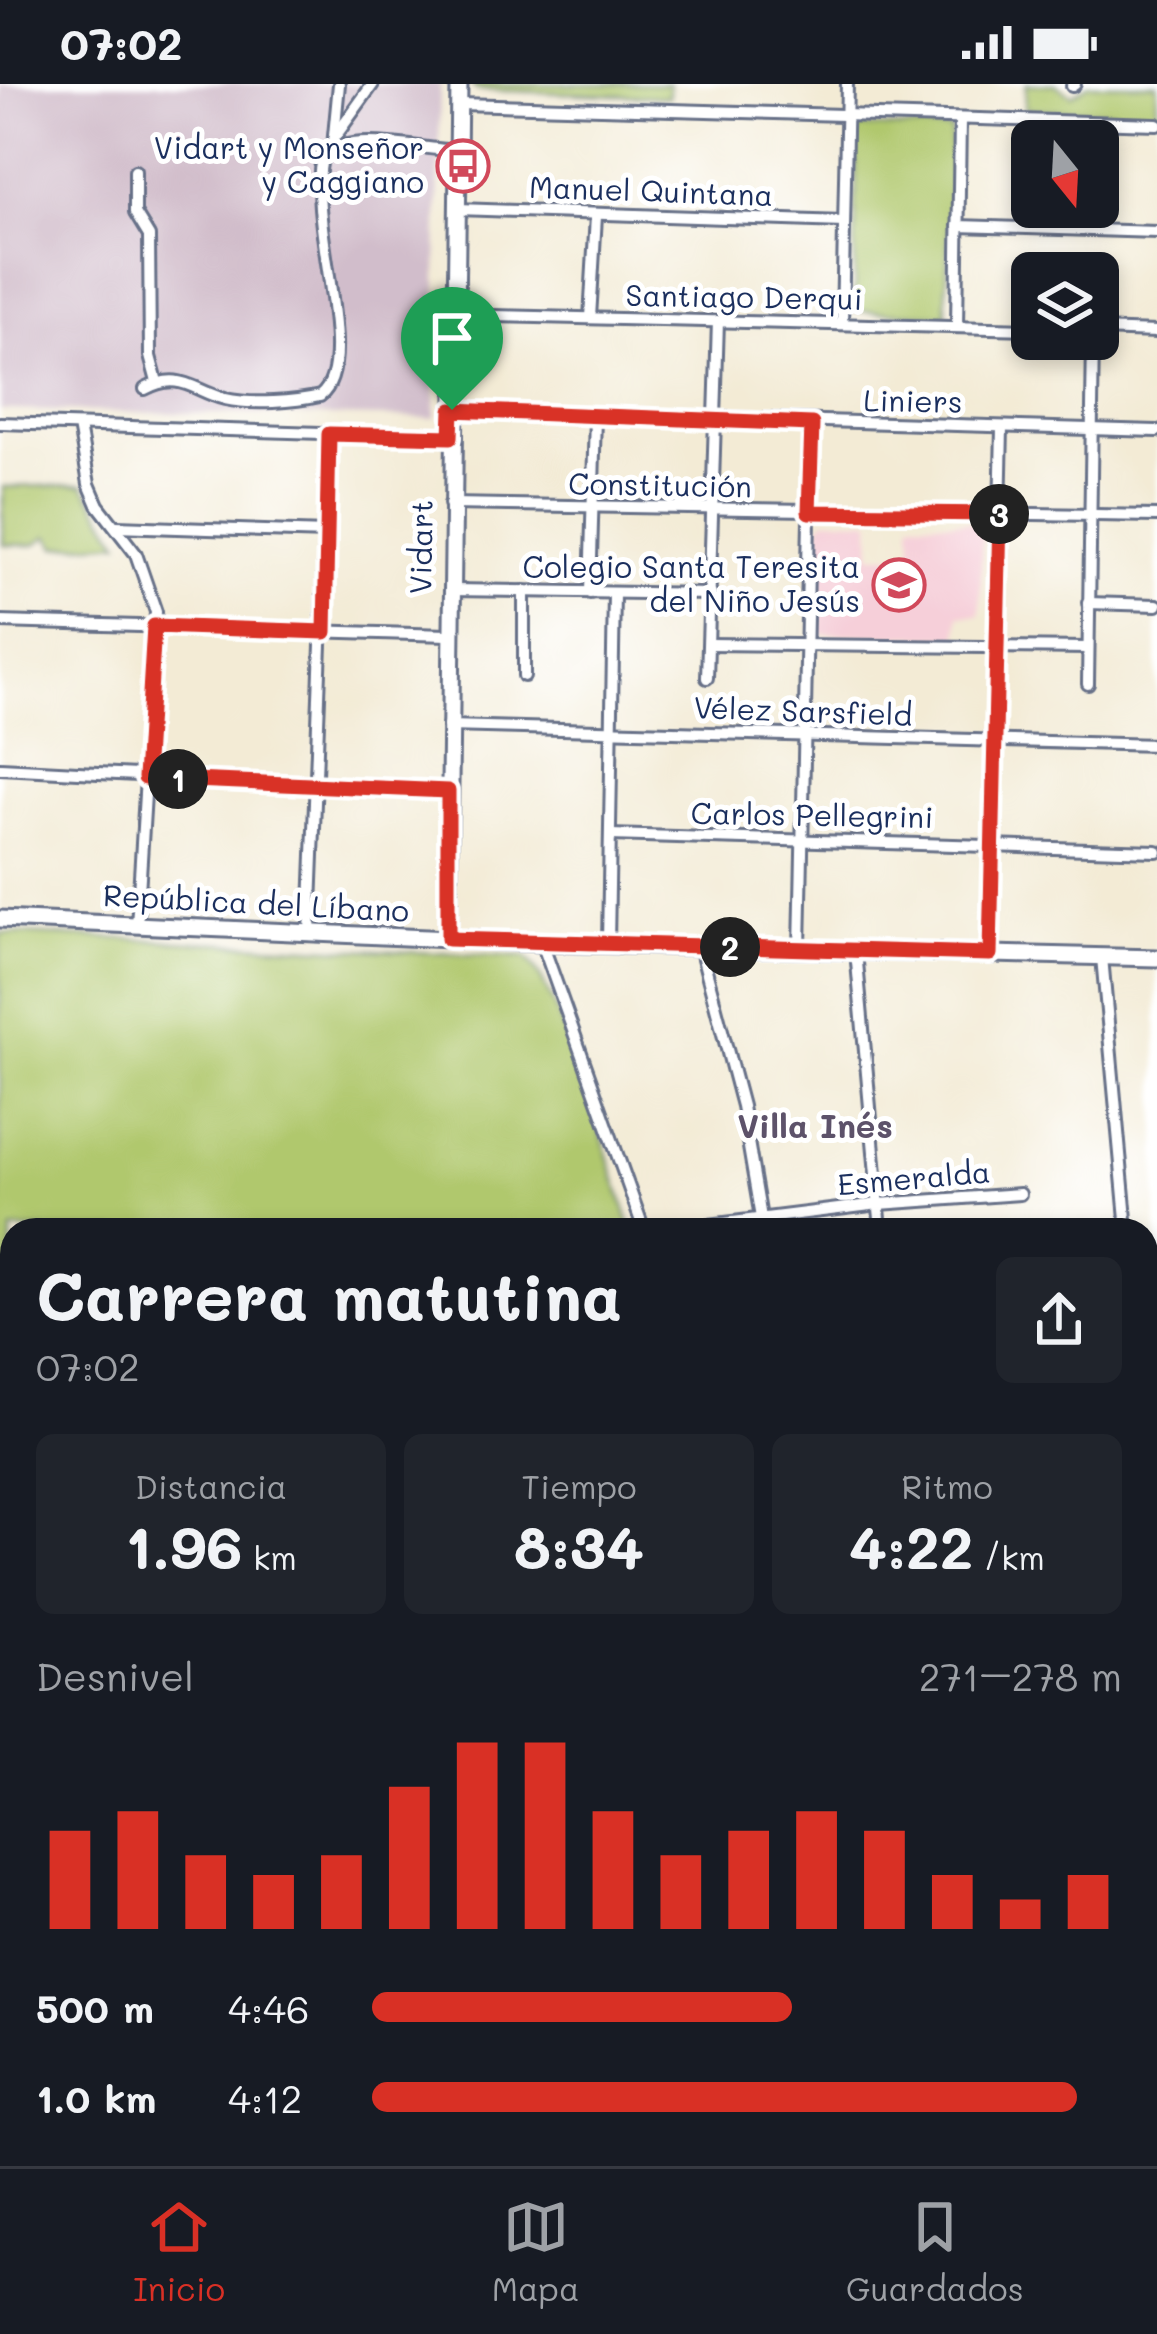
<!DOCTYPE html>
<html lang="es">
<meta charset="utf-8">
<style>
:root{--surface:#171b24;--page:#20242c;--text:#f1f3f6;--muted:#9ea1a6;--line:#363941;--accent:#d93025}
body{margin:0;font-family:Mali,sans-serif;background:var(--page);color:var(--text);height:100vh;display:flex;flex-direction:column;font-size:45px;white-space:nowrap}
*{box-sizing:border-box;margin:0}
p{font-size:39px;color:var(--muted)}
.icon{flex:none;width:66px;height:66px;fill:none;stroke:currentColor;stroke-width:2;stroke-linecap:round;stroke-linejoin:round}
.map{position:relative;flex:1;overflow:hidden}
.panel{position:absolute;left:0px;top:1134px;width:1158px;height:948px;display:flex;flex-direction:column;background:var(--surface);border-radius:36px 36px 0 0;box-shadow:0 6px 18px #0003}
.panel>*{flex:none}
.needle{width:78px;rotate:162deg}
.controls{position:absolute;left:1011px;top:36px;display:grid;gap:24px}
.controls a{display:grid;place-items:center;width:108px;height:108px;border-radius:18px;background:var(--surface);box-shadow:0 6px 18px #0003;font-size:60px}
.pin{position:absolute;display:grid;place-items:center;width:102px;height:102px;color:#fff;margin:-123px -51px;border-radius:50% 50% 50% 0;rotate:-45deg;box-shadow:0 0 12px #0007}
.pin .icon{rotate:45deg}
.km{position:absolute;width:60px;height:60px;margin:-30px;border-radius:50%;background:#222;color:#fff;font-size:33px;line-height:60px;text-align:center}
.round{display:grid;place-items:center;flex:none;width:126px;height:126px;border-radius:18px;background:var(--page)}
.head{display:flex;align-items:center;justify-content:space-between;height:204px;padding:0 36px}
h1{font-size:66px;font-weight:800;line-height:90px}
.metrics{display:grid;grid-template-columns:repeat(3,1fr);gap:18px;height:204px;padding:12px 36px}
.metrics div{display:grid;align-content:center;border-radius:18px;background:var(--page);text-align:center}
.metrics b{font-size:60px;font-weight:800}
.metrics small{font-size:33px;font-weight:400}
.metrics p{font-size:33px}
.chart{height:336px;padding:24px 36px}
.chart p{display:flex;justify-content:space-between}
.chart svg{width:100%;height:216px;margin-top:12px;stroke:var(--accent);stroke-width:6}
ul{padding:0 36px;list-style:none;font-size:39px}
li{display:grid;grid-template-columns:192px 144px 1fr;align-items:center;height:90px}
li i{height:30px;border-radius:15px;background:var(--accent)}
.status{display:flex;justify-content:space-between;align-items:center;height:84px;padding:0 60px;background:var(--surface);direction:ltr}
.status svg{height:33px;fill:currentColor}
.dock{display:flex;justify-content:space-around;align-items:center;height:168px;border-top:3px solid var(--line);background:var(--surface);font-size:33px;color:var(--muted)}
.dock a{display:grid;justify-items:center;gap:6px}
.dock .current{color:var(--accent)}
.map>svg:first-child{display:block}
.built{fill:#f6cfd9}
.industrial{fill:#d1bdcb}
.green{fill:#b0c86d;stroke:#667c66;stroke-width:3}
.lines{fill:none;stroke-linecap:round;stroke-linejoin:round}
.street-casing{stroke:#677188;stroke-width:16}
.secondary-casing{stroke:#677188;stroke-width:21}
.street{stroke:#fff;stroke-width:10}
.secondary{stroke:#fff;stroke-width:15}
.route-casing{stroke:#fff;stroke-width:24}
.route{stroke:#d93025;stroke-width:15}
.labels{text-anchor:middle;stroke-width:10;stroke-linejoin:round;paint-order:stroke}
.poi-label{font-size:30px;fill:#1b2f5e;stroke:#fff;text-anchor:end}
.street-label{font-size:30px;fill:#1b2f5e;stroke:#fff}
.neighbourhood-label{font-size:33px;font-weight:bold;fill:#5d526a;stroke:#fff}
</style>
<div class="status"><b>07:02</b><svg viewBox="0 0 49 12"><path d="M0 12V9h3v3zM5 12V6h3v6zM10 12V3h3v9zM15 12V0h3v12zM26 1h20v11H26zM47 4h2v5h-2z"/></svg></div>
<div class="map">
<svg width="1157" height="2082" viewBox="0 0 1157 2082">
<rect width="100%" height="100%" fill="#fff"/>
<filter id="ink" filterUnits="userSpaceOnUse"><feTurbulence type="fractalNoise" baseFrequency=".00833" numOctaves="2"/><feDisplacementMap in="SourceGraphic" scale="24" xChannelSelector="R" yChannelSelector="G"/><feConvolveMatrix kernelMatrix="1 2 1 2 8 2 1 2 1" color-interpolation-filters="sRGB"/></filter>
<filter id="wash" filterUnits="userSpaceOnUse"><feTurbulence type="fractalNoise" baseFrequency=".004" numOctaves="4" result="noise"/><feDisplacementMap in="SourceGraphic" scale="48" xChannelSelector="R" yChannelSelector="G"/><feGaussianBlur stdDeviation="2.7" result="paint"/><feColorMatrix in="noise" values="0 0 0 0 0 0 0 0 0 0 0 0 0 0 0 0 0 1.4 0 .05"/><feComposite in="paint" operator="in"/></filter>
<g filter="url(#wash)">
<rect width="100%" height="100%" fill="#f3ebd5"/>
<!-- built -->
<polygon class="built" points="826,435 871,436 872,471 912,471 911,437 973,438 982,449 980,531 959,531 958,553 821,550 819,469 820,441"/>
<!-- industrial -->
<polygon class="industrial" points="0,0 440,0 435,334 0,326"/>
<!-- green -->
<g class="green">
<polygon points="471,0 669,0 669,13 477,6"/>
<polygon points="1026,0 1055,0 1072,11 1089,0 1157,0 1157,30 1025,25"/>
<polygon points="857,43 951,45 946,231 854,227"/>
<polygon points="83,401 120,458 56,463 48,452 34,461 3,461 3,403"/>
<path d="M 0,849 L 525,873 C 557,897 615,1096 632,1146 L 12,1146 L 12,1480 L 0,1481 Z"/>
<polygon points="1157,1235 1157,1346 1146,1347 1146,1236"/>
</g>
</g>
<g filter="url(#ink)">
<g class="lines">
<!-- street casing -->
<g class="street-casing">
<g id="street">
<polyline points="1072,2 1075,0"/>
<polyline points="459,20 1157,40"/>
<polyline points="337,50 373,0"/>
<polyline points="333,62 339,0"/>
<polyline points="135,87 135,129 149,152 150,272 157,298"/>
<polyline points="457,125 844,138"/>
<polyline points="958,142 1157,148"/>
<polyline points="456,231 1032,245"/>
<polyline points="590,234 596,132"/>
<polyline points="842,240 847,0"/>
<polyline points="957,243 960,36"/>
<polyline points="1098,246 1157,248"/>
<path d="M 145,305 C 181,286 193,307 225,315 C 252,321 294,318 320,312 C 363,279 304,133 323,71 C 350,47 425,66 459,67"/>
<polyline points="453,326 1157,347"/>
<polyline points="0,339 451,353"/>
<polyline points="79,342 89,400 98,421 136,470 156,528 137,842"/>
<polyline points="450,420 1157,432"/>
<polyline points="116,442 327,449"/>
<polyline points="450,506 711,510"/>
<polyline points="590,509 595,333"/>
<polyline points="1088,519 1157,521"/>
<polyline points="0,538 448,551"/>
<polyline points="709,560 1088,564"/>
<polyline points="524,592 524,507"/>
<polyline points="707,594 718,237"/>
<polyline points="1088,600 1093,255"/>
<polyline points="448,642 1157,661"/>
<polyline points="0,684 448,707"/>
<polyline points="610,751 1157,767"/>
<polyline points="310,850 329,350"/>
<polyline points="542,859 644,1146"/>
<polyline points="608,860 614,509"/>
<polyline points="700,863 742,1022 761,1134"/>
<polyline points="800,865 811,340"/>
<polyline points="856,867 881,1146"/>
<polyline points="990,870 1002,344"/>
<polyline points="1102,873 1127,1146"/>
<polyline points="668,1146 879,1120 1020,1110"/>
<polyline points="1146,1219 1157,1218"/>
<polyline points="1146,1363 1157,1362"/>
<polyline points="0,1492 12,1491"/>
<polyline points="1146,1576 1157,1575"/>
<polyline points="0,1699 12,1698"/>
<polyline points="1146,1976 1157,1975"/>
<polyline points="0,1986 12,1985"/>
<polyline points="105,2070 106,2082"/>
<polyline points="278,2070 279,2082"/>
<polyline points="452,2070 453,2082"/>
<polyline points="624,2070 625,2082"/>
<polyline points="797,2070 798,2082"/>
<polyline points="937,2070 938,2082"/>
<polyline points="997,2070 998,2082"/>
<polyline points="1002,2082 1157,2070"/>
</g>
</g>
<!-- secondary casing -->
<g class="secondary-casing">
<g id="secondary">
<polyline points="0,835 542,859 1157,874"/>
<polyline points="448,855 459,0"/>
<polyline points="1146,1791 1157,1790"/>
<polyline points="0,1895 12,1894"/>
</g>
</g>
<!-- street -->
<use href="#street" class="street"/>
<!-- secondary -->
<use href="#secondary" class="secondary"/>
</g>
</g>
<g class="lines" filter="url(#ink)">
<!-- route casing -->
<g class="route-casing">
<polygon id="route" points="452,326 812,340 809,428 1000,430 990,870 448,855 448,707 145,694 154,542 325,548 329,350 451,353"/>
</g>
<!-- route -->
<use href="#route" class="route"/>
</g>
<!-- icons -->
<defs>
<g id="bus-ring" transform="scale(2.7)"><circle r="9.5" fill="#fff" stroke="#d1495b" stroke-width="1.5"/><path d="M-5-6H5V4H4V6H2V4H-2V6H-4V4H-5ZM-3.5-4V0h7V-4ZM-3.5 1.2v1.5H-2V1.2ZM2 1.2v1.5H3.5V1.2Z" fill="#d1495b"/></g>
<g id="school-ring" transform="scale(2.7)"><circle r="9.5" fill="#fff" stroke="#d1495b" stroke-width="1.5"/><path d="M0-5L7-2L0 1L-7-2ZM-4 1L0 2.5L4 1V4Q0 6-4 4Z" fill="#d1495b"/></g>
</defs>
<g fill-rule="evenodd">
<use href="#bus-ring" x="463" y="82"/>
<use href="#school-ring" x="899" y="501"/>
</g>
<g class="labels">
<!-- poi labels -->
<g class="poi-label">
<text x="424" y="75">Vidart y Monseñor<tspan x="424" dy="34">y Caggiano</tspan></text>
<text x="860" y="494">Colegio Santa Teresita<tspan x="860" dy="34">del Niño Jesús</tspan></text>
</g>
<!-- street labels -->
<g class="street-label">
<text transform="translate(651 108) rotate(2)" y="10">Manuel Quintana</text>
<text transform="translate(744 214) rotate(1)" y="10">Santiago Derqui</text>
<text transform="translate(913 318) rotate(1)" y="10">Liniers</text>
<text transform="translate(660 402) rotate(1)" y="10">Constitución</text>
<text transform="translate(422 463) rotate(-89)" y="10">Vidart</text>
<text transform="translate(803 628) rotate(2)" y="10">Vélez Sarsfield</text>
<text transform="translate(812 732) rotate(1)" y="10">Carlos Pellegrini</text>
<text transform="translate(256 820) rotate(3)" y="10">República del Líbano</text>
<text transform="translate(914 1095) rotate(-5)" y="10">Esmeralda</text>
</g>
<!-- neighbourhood labels -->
<g class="neighbourhood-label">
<text x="815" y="1054">Villa Inés</text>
</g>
</g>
</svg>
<div class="controls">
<a><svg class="needle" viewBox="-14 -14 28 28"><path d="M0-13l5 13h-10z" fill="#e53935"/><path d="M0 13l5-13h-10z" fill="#9ea1a6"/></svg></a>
<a><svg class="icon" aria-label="layers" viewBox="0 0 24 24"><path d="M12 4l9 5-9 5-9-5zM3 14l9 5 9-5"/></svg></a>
</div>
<div class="pin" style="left:452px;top:326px;background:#1e9e55"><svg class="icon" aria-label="arrive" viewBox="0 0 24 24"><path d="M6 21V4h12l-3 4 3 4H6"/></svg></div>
<b class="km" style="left:178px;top:695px">1</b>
<b class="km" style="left:730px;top:863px">2</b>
<b class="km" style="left:999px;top:430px">3</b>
<section class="panel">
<div class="head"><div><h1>Carrera matutina</h1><p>07:02</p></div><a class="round"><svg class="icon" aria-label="share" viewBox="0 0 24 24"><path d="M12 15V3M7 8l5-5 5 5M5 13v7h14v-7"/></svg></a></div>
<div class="metrics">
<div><p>Distancia</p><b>1.96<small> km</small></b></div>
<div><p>Tiempo</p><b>8:34</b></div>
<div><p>Ritmo</p><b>4:22<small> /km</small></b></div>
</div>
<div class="chart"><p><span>Desnivel</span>271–278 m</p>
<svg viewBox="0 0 160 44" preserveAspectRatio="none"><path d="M5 44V24M15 44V20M25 44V29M35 44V33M45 44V29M55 44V15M65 44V6M75 44V6M85 44V20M95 44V29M105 44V24M115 44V20M125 44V24M135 44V33M145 44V38M155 44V33"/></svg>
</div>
<ul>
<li><b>500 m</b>4:46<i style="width:56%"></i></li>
<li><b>1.0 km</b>4:12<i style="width:94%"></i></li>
</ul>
</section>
</div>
<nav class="dock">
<a class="current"><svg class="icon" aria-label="home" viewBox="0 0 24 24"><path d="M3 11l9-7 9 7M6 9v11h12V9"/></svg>Inicio</a>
<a><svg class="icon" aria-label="map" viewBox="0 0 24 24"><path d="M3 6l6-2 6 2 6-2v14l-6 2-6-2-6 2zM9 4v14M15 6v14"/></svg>Mapa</a>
<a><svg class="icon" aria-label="saved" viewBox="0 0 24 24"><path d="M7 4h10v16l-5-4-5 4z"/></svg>Guardados</a>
</nav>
